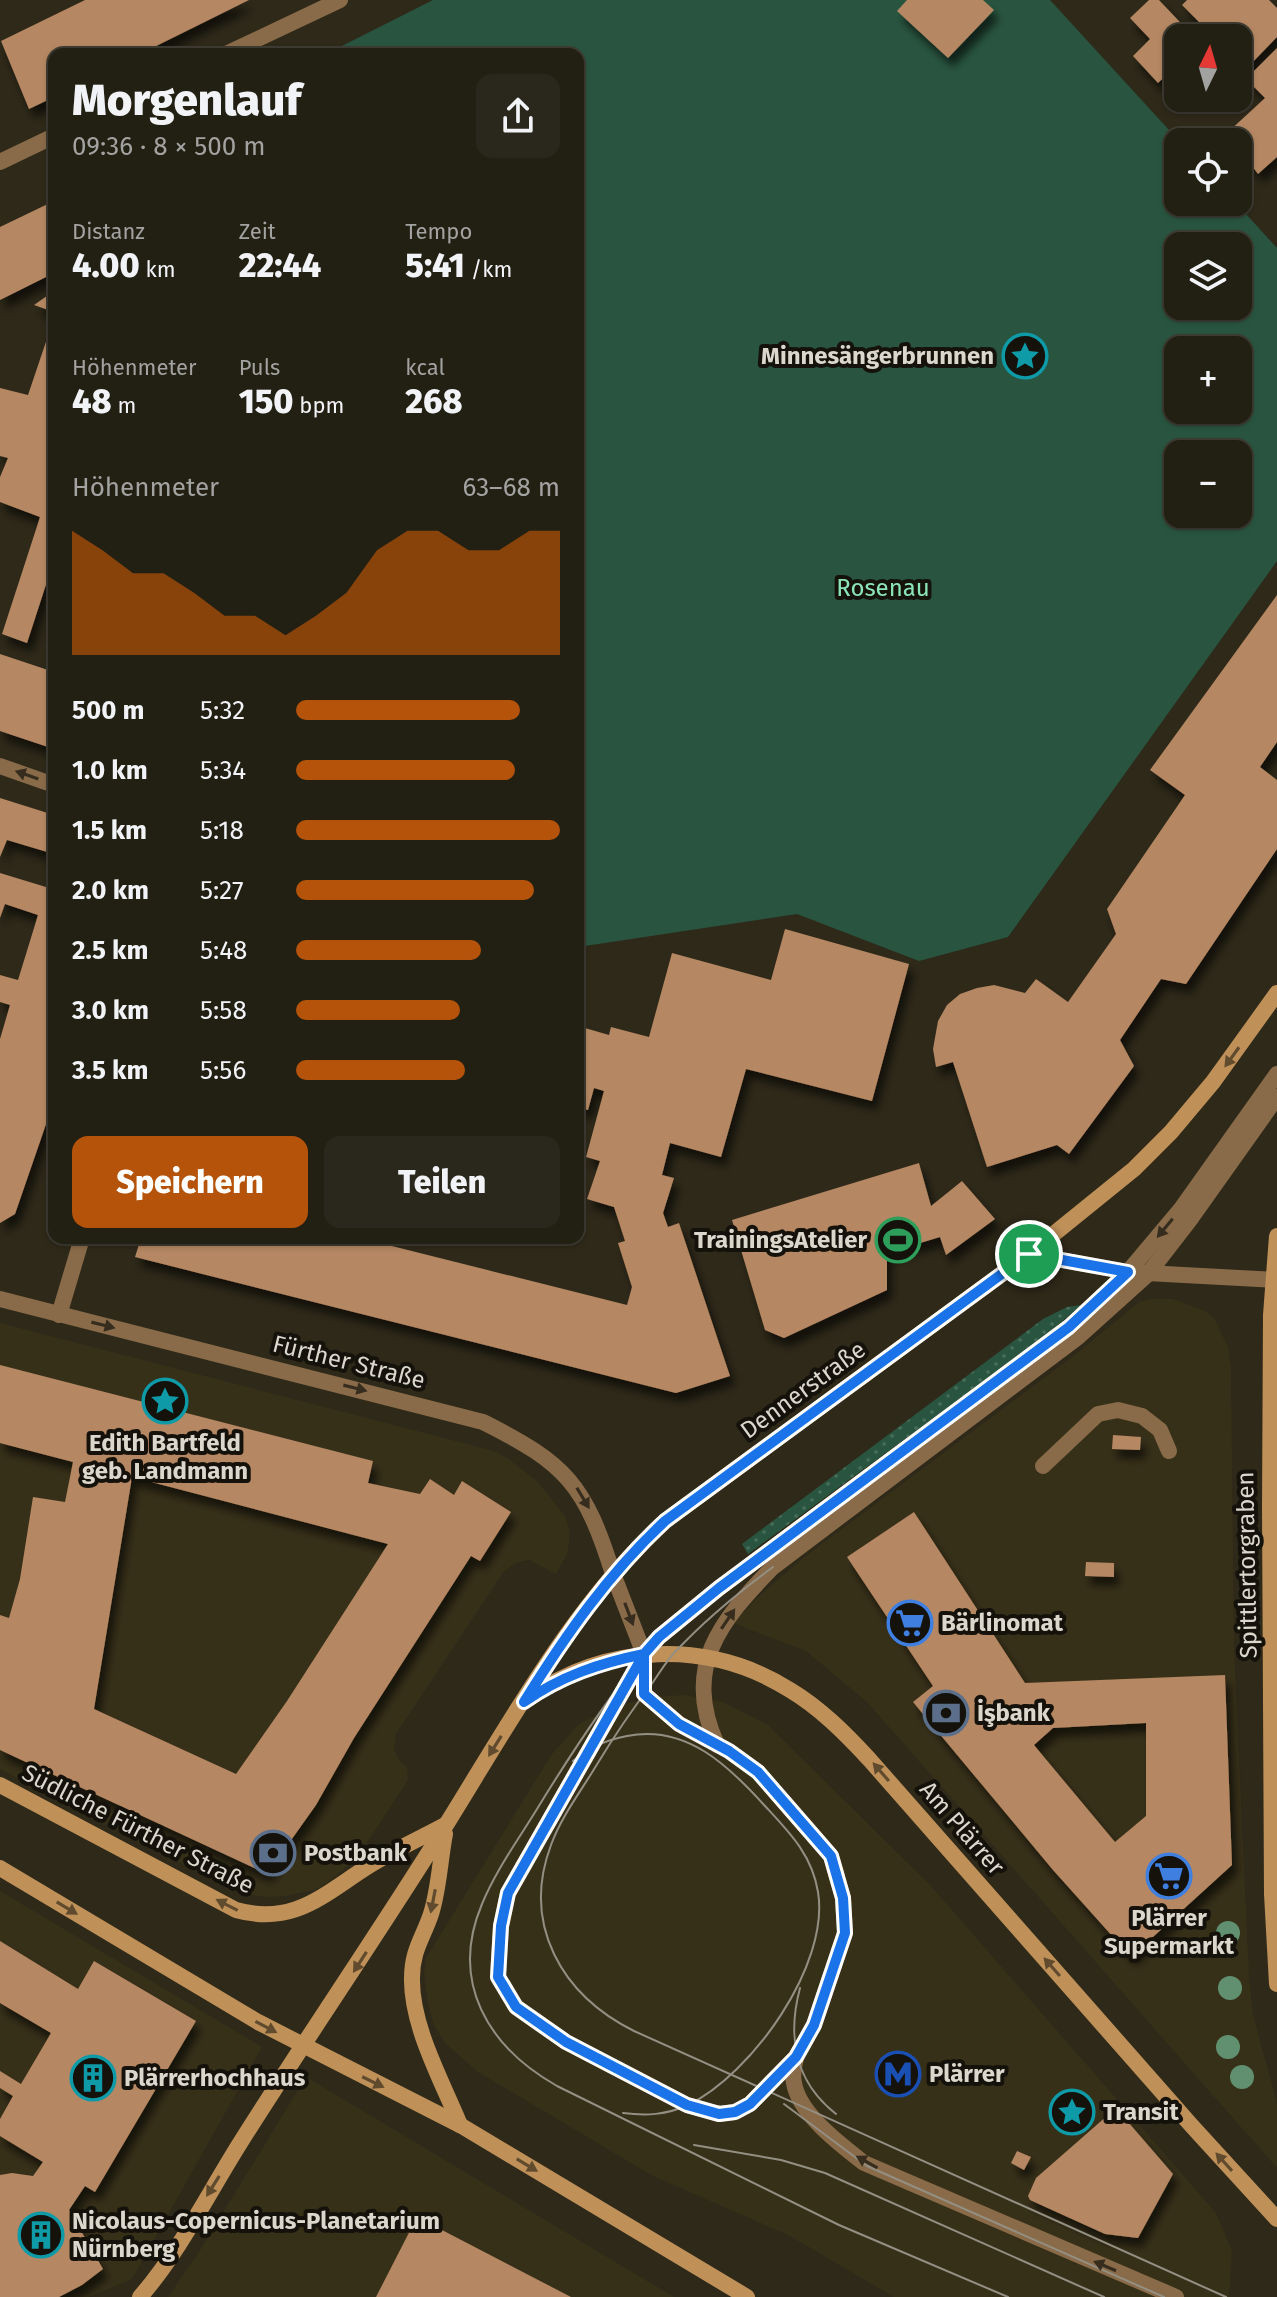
<!DOCTYPE html>
<html lang="de">
<meta charset="utf-8">
<style>
:root{--surface:#221f13;--page:#2a271c;--text:#f1f3f6;--muted:#a2a2a0;--line:#3f3d33;--accent:#b45309}
body{margin:0;font-family:"Fira Sans",sans-serif;background:var(--page);color:var(--text);height:100vh;display:flex;flex-direction:column;font-size:30px;white-space:nowrap}
*{box-sizing:border-box;margin:0}
p{font-size:26px;color:var(--muted)}
.icon{flex:none;width:44px;height:44px;fill:none;stroke:currentColor;stroke-width:2;stroke-linecap:round;stroke-linejoin:round}
.map{position:relative;flex:1;overflow:hidden}
.panel{position:absolute;left:48px;top:48px;width:536px;height:1196px;display:flex;flex-direction:column;background:var(--surface);border-radius:16px;box-shadow:0 2px 6px #0004,0 0 0 2px var(--line)}
.panel>*{flex:none}
.needle{width:52px;rotate:5deg}
.fabs{position:absolute;left:1164px;top:24px;display:grid;gap:16px}
.fabs a{display:grid;place-items:center;width:88px;height:88px;border-radius:16px;background:var(--surface);box-shadow:0 2px 6px #0004,0 0 0 2px var(--line);font-size:40px}
.pin{position:absolute;display:grid;place-items:center;width:68px;height:68px;color:#fff;margin:-34px;border:4px solid #fff;border-radius:50%;box-shadow:0 2px 8px #0007}
.round{display:grid;place-items:center;flex:none;width:84px;height:84px;border-radius:16px;background:var(--page)}
.summary{display:flex;align-items:center;justify-content:space-between;height:136px;padding:0 24px}
h1{font-size:44px;font-weight:800;line-height:60px}
.stats{display:grid;grid-template-columns:repeat(3,1fr);gap:12px;height:136px;padding:8px 24px}
.stats div{display:grid;align-content:center}
.stats b{font-size:34px;font-weight:800}
.stats small{font-size:22px;font-weight:400}
.stats p{font-size:22px}
.chart{height:224px;padding:16px 24px}
.chart p{display:flex;justify-content:space-between}
.chart svg{width:100%;height:144px;margin-top:8px;fill:var(--accent);opacity:.7}
.primary-button{display:flex;gap:16px;margin-top:auto;padding:16px 24px}
.primary-button a{flex:1;height:92px;border-radius:16px;background:var(--accent);color:#fff;font-size:32px;font-weight:800;line-height:92px;text-align:center}
.primary-button a+a{background:var(--page);color:var(--text)}
ul{padding:0 24px;list-style:none;font-size:26px}
li{display:grid;grid-template-columns:128px 96px 1fr;align-items:center;height:60px}
li i{height:20px;border-radius:10px;background:var(--accent)}
.map>svg:first-child{display:block}
.built{fill:#373019}
.grass{fill:url(#grass-dots)}
.park{fill:#295540;fill-rule:evenodd}
.building{fill:#b58762;fill-rule:evenodd;filter:url(#shadow)}
.lines{fill:none;stroke-linecap:round;stroke-linejoin:round}
.lane{stroke:#896b49;stroke-width:16}
.street{stroke:#896b49;stroke-width:16}
.secondary{stroke:#bf9058;stroke-width:16}
.tram{stroke:#948f83;stroke-width:2}
.tree{fill:#619070}
.oneway{fill:#372d1e}
.oneway2{fill:#614b2e}
.route-casing{stroke:#fff;stroke-width:16}
.route{stroke:#1a73e8;stroke-width:10}
.labels{text-anchor:middle;stroke-width:8;stroke-linejoin:round;paint-order:stroke}
.poi-label{font-size:24px;font-weight:bold;fill:#dbd7cd;stroke:#14120b;text-anchor:start}
.park-label{font-size:24px;fill:#8be4b8;stroke:#14120b}
.street-label{font-size:24px;fill:#dbd7cd;stroke:#14120b}
</style>
<div class="map">
<svg width="1277" height="2297" viewBox="0 0 1277 2297">
<defs>
<pattern id="grass-dots" width="8" height="8" patternUnits="userSpaceOnUse" patternTransform="scale(2)"><rect width="8" height="8" fill="#295540"/><path d="M2 2h.1M6 6h.1" fill="none" stroke="#476d5a" stroke-width="1.8" stroke-linecap="round"/></pattern>
<filter id="shadow"><feDropShadow dx="5" dy="9" stdDeviation="4" flood-color="#0009"/></filter>
</defs>
<rect width="100%" height="100%" fill="#2e2919"/>
<!-- built -->
<g class="built">
<polygon points="1152,1299 1173,1299 1205,1311 1214,1318 1228,1347 1231,1368 1234,1648 1249,1977 1253,2015 1277,2103 1277,2168 867,1702 806,1651 733,1623 758,1597 803,1558 1071,1358 1139,1302"/>
<polygon points="0,1323 494,1451 507,1458 538,1482 565,1516 570,1532 569,1542 567,1554 556,1574 529,1560 518,1562 504,1571 396,1734 394,1750 399,1760 407,1767 408,1780 357,1858 327,1883 314,1890 285,1896 267,1897 236,1892 0,1769"/>
<polygon points="684,1695 723,1702 768,1725 930,1885 1216,2213 1232,2251 1229,2297 894,2297 790,2236 653,2176 478,2072 446,2044 433,2023 428,2003 424,1973 426,1958 552,1754 579,1724 616,1706 654,1697"/>
<polygon points="0,1891 262,2047 132,2279 89,2297 0,2297"/>
<polygon points="306,2077 674,2297 168,2297 197,2255"/>
</g>
<!-- grass -->
<polygon class="grass" points="1081,1305 1043,1338 748,1554 742,1544 1043,1319 1067,1307"/>
<!-- park -->
<path class="park" d="M 433,0 L 1050,0 L 1180,142 L 1178,202 L 1235,202 L 1277,248 L 1277,561 L 1008,937 L 919,961 L 797,914 L 578,947 L 578,54 L 326,54 ZM 1178,246 L 1238,246 L 1238,306 L 1178,306 ZM 1178,350 L 1238,350 L 1238,410 L 1178,410 ZM 1178,454 L 1238,454 L 1238,514 L 1178,514 Z"/>
<!-- building -->
<g class="building">
<polygon points="85,0 249,0 140,54 54,54 54,97 29,109 1,41"/>
<polygon points="907,0 983,0 994,10 948,58 897,11"/>
<polygon points="1149,0 1159,0 1195,38 1178,38 1178,64 1158,83 1133,56 1150,39 1130,18"/>
<polygon points="1187,0 1269,0 1277,8 1277,37 1246,69 1238,61 1238,38 1201,38 1194,30 1200,23 1182,5"/>
<polygon points="1277,48 1277,157 1258,174 1246,158 1248,155 1238,142 1227,133 1265,98 1246,79"/>
<polygon points="54,201 54,273 0,300 0,227"/>
<polygon points="54,291 54,312 34,305"/>
<polygon points="53,321 54,560 27,643 2,634 40,517 0,502 0,477 8,458 0,456 0,388 28,395"/>
<polygon points="1277,595 1277,742 1260,767 1277,780 1277,849 1186,984 1161,979 1120,1040 1134,1066 1069,1154 1057,1145 987,1167 953,1062 936,1067 933,1049 938,1021 947,1005 960,994 977,988 994,985 1025,993 1036,979 1068,1002 1116,934 1107,909 1185,795 1150,770"/>
<polygon points="0,654 54,672 54,749 0,731"/>
<polygon points="0,798 54,815 54,854 7,840 0,857"/>
<polygon points="54,864 54,1101 15,1214 0,1223 0,1039 10,1005 0,1002 0,975 18,980 38,915 5,904 0,918 0,873 46,887"/>
<polygon points="785,929 909,964 872,1101 746,1069 721,1157 670,1143 662,1175 674,1178 663,1213 668,1227 679,1223 730,1376 676,1393 135,1257 141,1238 360,1238 627,1305 632,1287 618,1243 625,1241 614,1207 587,1199 600,1161 586,1157 604,1091 594,1088 588,1110 578,1108 578,1026 609,1035 611,1027 649,1037 672,953 771,980"/>
<polygon points="919,1163 931,1206 962,1181 995,1219 946,1255 940,1237 887,1253 887,1290 784,1338 765,1330 732,1220"/>
<path d="M 0,1365 L 373,1461 L 368,1483 L 420,1494 L 430,1479 L 454,1495 L 462,1481 L 511,1512 L 480,1561 L 471,1556 L 354,1738 L 316,1805 L 267,1874 L 0,1750 L 0,1615 L 9,1618 L 20,1579 L 33,1497 L 65,1502 L 73,1462 L 0,1443 ZM 132,1477 L 388,1544 L 287,1701 L 236,1774 L 94,1709 Z"/>
<polygon points="1113,1435 1141,1437 1140,1450 1112,1449"/>
<path d="M 914,1512 L 1025,1683 L 1225,1675 L 1232,1865 L 1131,1957 L 1053,1870 L 913,1702 L 933,1686 L 847,1557 ZM 1146,1723 L 1146,1816 L 1115,1842 L 1034,1745 L 1053,1728 Z"/>
<polygon points="1086,1562 1114,1563 1114,1577 1085,1576"/>
<polygon points="0,1941 78,1989 94,1961 196,2021 95,2192 85,2186 69,2210 103,2269 82,2285 59,2297 0,2297 0,2175 12,2173 33,2176 43,2162 0,2136 0,2119 13,2096 0,2088 0,2071 21,2084 51,2033 0,2003"/>
<polygon points="1116,2108 1173,2174 1138,2238 1105,2234 1030,2200 1028,2196 1036,2178"/>
<polygon points="1017,2151 1031,2157 1024,2170 1011,2163"/>
<polygon points="417,2217 571,2297 376,2297"/>
</g>
<g class="lines">
<!-- lane -->
<g class="lane">
<polyline points="1043,1466 1098,1414 1118,1410 1142,1416 1160,1430 1169,1451"/>
<polyline points="613,1574 644,1654 644,1694 679,1724 729,1751 758,1772 831,1856 843,1898 845,1933 814,2025 796,2057 750,2104 735,2112 719,2114 687,2105 566,2042 516,2007 498,1977 501,1926 508,1893 644,1654 659,1637 719,1588 1069,1327 1128,1272 1181,1209 1277,1074"/>
<path d="M 717,1745 C 682,1667 720,1621 773,1567 L 1078,1337 L 1148,1274 L 1192,1217 L 1277,1097"/>
<path d="M 796,2058 C 794,2066 792,2075 794,2083 C 799,2114 841,2145 864,2163 L 1176,2297"/>
</g>
<!-- street -->
<g class="street">
<polyline points="226,54 340,0"/>
<polyline points="0,162 54,136"/>
<polyline points="0,766 54,785"/>
<polyline points="1029,1254 1128,1272 1277,1280"/>
<path d="M 0,1299 L 483,1422 C 567,1464 585,1485 613,1574"/>
<polyline points="59,1315 82,1238"/>
</g>
<!-- secondary -->
<g class="secondary">
<polyline points="1277,1236 1271,1315 1270,1507 1272,1894 1277,1984"/>
<path d="M 529,1698 C 606,1643 709,1639 790,1690 C 820,1708 845,1733 869,1759 L 1191,2125 L 1277,2219"/>
<path d="M 0,1785 L 236,1910 C 293,1926 323,1895 367,1867 C 392,1851 419,1839 445,1825"/>
<path d="M 445,1834 C 440,1860 439,1889 431,1914 C 423,1938 412,1950 412,1978 C 411,2026 442,2081 460,2125"/>
<polyline points="0,1868 258,2022 460,2125 747,2297"/>
<path d="M 140,2297 C 180,2251 209,2192 242,2140 C 309,2034 380,1931 446,1825 C 512,1719 573,1606 665,1521 L 1029,1254 L 1134,1169 L 1171,1132 L 1213,1082 L 1277,993"/>
</g>
<!-- tram -->
<g class="tram">
<path d="M 773,1567 C 739,1592 705,1620 676,1651 C 666,1661 659,1674 651,1685 C 631,1711 613,1738 596,1766 C 581,1791 561,1817 551,1845 C 521,1925 562,1995 634,2031 L 1226,2297"/>
<path d="M 644,1654 C 604,1703 570,1755 537,1809 C 518,1840 496,1870 482,1904 C 449,1982 488,2047 557,2086 L 839,2225 L 1008,2297"/>
<path d="M 573,1761 C 589,1747 606,1740 627,1736 C 686,1724 729,1766 765,1806 C 790,1833 812,1855 818,1892 C 830,1965 751,2075 688,2105 C 666,2115 646,2116 623,2113"/>
<path d="M 800,1988 C 787,2037 795,2082 836,2114"/>
<polyline points="784,2104 867,2166 1164,2297"/>
<polyline points="694,2145 781,2160 825,2173 1104,2297"/>
</g>
</g>
<!-- trees -->
<g class="tree">
<circle cx="1228" cy="1933" r="12"/>
<circle cx="1230" cy="1988" r="12"/>
<circle cx="1228" cy="2047" r="12"/>
<circle cx="1242" cy="2077" r="12"/>
</g>
<!-- one-way arrows -->
<defs><path id="oneway-solid" d="M-6-.8H1V-3.2L6.5 0L1 3.2V.8H-6Z" transform="scale(2)"/></defs>
<g class="oneway">
<use href="#oneway-solid" transform="translate(27 775) rotate(-161)"/>
<use href="#oneway-solid" transform="translate(1165 1228) rotate(130)"/>
<use href="#oneway-solid" transform="translate(103 1325) rotate(14)"/>
<use href="#oneway-solid" transform="translate(355 1388) rotate(14)"/>
<use href="#oneway-solid" transform="translate(583 1498) rotate(59)"/>
<use href="#oneway-solid" transform="translate(629 1614) rotate(69)"/>
<use href="#oneway-solid" transform="translate(728 1619) rotate(-56)"/>
<use href="#oneway-solid" transform="translate(867 2162) rotate(-151)"/>
<use href="#oneway-solid" transform="translate(1105 2266) rotate(-157)"/>
</g>
<g class="oneway2">
<use href="#oneway-solid" transform="translate(1232 1057) rotate(126)"/>
<use href="#oneway-solid" transform="translate(495 1746) rotate(122)"/>
<use href="#oneway-solid" transform="translate(881 1772) rotate(-131)"/>
<use href="#oneway-solid" transform="translate(433 1901) rotate(101)"/>
<use href="#oneway-solid" transform="translate(227 1905) rotate(-153)"/>
<use href="#oneway-solid" transform="translate(67 1908) rotate(31)"/>
<use href="#oneway-solid" transform="translate(360 1962) rotate(123)"/>
<use href="#oneway-solid" transform="translate(1052 1967) rotate(-131)"/>
<use href="#oneway-solid" transform="translate(266 2027) rotate(28)"/>
<use href="#oneway-solid" transform="translate(373 2082) rotate(26)"/>
<use href="#oneway-solid" transform="translate(1224 2162) rotate(-132)"/>
<use href="#oneway-solid" transform="translate(527 2165) rotate(31)"/>
<use href="#oneway-solid" transform="translate(213 2186) rotate(122)"/>
</g>
<g class="lines">
<!-- route casing -->
<g class="route-casing">
<path id="route" d="M 1029,1254 L 665,1521 C 608,1574 565,1636 524,1702 C 561,1676 600,1663 644,1654 L 644,1694 L 679,1724 L 729,1751 L 758,1772 L 831,1856 L 843,1898 L 845,1933 L 814,2025 L 796,2057 L 750,2104 L 735,2112 L 719,2114 L 687,2105 L 566,2042 L 516,2007 L 498,1977 L 501,1926 L 508,1893 L 644,1654 L 659,1637 L 719,1588 L 1069,1327 L 1128,1272 L 1029,1254"/>
</g>
<!-- route -->
<use href="#route" class="route"/>
</g>
<!-- icons -->
<defs>
<g id="sight-ring" transform="scale(2.3)"><circle r="9.5" fill="#14120b" stroke="#0f9aa8" stroke-width="1.5"/><path d="M0-6L1.8-2.2L6-1.7L2.9 1.2L3.7 5.4L0 3.3L-3.7 5.4L-2.9 1.2L-6-1.7L-1.8-2.2Z" fill="#0f9aa8"/></g>
<g id="stadium-ring" transform="scale(2.3)"><circle r="9.5" fill="#14120b" stroke="#2e9e5b" stroke-width="1.5"/><path d="M0-5a6.5 5 0 1 0 0 10a6.5 5 0 1 0 0-10ZM-3.5-1.8h7v3.6h-7Z" fill="#2e9e5b"/></g>
<g id="supermarket-ring" transform="scale(2.3)"><circle r="9.5" fill="#14120b" stroke="#3f7fe0" stroke-width="1.5"/><path d="M-6-5.5h2.5l.6 2H6L4.5 2H-2.5L-4.4-4H-6ZM-1.5 3.2a1.3 1.3 0 1 0 .1 0ZM3 3.2a1.3 1.3 0 1 0 .1 0Z" fill="#3f7fe0"/></g>
<g id="bank-ring" transform="scale(2.3)"><circle r="9.5" fill="#14120b" stroke="#5c6f8a" stroke-width="1.5"/><path d="M-6-4H6V4H-6ZM0-2.3a2.3 2.3 0 1 0 0 4.6a2.3 2.3 0 1 0 0-4.6Z" fill="#5c6f8a"/></g>
<g id="metro-ring" transform="scale(2.3)"><circle r="9.5" fill="#14120b" stroke="#1a4fb4" stroke-width="1.5"/><path d="M-5.5 5V-5H-3L0 0L3-5H5.5V5H3V-.5L0 4L-3-.5V5Z" fill="#1a4fb4"/></g>
<g id="building-ring" transform="scale(2.3)"><circle r="9.5" fill="#14120b" stroke="#0f9aa8" stroke-width="1.5"/><path d="M-4-6H4V6H1V3H-1V6H-4ZM-2.5-4.3h1.7v1.8h-1.7ZM.8-4.3h1.7v1.8H.8ZM-2.5-1h1.7V.8h-1.7ZM.8-1h1.7V.8H.8Z" fill="#0f9aa8"/></g>
</defs>
<g fill-rule="evenodd">
<use href="#sight-ring" x="1025" y="356"/>
<use href="#stadium-ring" x="898" y="1240"/>
<use href="#sight-ring" x="165" y="1401"/>
<use href="#supermarket-ring" x="910" y="1623"/>
<use href="#bank-ring" x="946" y="1713"/>
<use href="#bank-ring" x="273" y="1853"/>
<use href="#supermarket-ring" x="1169" y="1876"/>
<use href="#metro-ring" x="898" y="2074"/>
<use href="#building-ring" x="93" y="2078"/>
<use href="#sight-ring" x="1072" y="2112"/>
<use href="#building-ring" x="41" y="2235"/>
</g>
<g class="labels">
<!-- poi labels -->
<g class="poi-label">
<text x="994" y="364" text-anchor="end">Minnesängerbrunnen</text>
<text x="867" y="1248" text-anchor="end">TrainingsAtelier</text>
<text x="165" y="1451" text-anchor="middle">Edith Bartfeld<tspan x="165" dy="28">geb. Landmann</tspan></text>
<text x="941" y="1631">Bärlinomat</text>
<text x="977" y="1721">İşbank</text>
<text x="304" y="1861">Postbank</text>
<text x="1169" y="1926" text-anchor="middle">Plärrer<tspan x="1169" dy="28">Supermarkt</tspan></text>
<text x="929" y="2082">Plärrer</text>
<text x="124" y="2086">Plärrerhochhaus</text>
<text x="1103" y="2120">Transit</text>
<text x="72" y="2229">Nicolaus-Copernicus-Planetarium<tspan x="72" dy="28">Nürnberg</tspan></text>
</g>
<!-- park labels -->
<g class="park-label">
<text x="883" y="596">Rosenau</text>
</g>
<!-- street labels -->
<g class="street-label">
<text transform="translate(349 1362) rotate(14)" y="8">Fürther Straße</text>
<text transform="translate(803 1390) rotate(-36)" y="8">Dennerstraße</text>
<text transform="translate(1247 1565) rotate(-91)" y="8">Spittlertorgraben</text>
<text transform="translate(962 1828) rotate(49)" y="8">Am Plärrer</text>
<text transform="translate(138 1829) rotate(27)" y="8">Südliche Fürther Straße</text>
</g>
</g>
</svg>
<div class="fabs">
<a><svg class="needle" viewBox="-14 -14 28 28"><path d="M0-13l5 13h-10z" fill="#e53935"/><path d="M0 13l5-13h-10z" fill="#a2a2a0"/></svg></a>
<a><svg class="icon" aria-label="locate" viewBox="0 0 24 24"><circle cx="12" cy="12" r="6"/><path d="M12 2v4M12 18v4M2 12h4M18 12h4"/></svg></a>
<a><svg class="icon" aria-label="layers" viewBox="0 0 24 24"><path d="M12 4l9 5-9 5-9-5zM3 14l9 5 9-5"/></svg></a>
<a>+</a>
<a>−</a>
</div>
<div class="pin" style="left:1029px;top:1254px;background:#1e9e55"><svg class="icon" aria-label="arrive" viewBox="0 0 24 24"><path d="M6 21V4h12l-3 4 3 4H6"/></svg></div>
<section class="panel">
<div class="summary"><div><h1>Morgenlauf</h1><p>09:36 · 8 × 500 m</p></div><a class="round"><svg class="icon" aria-label="share" viewBox="0 0 24 24"><path d="M12 15V3M7 8l5-5 5 5M5 13v7h14v-7"/></svg></a></div>
<div class="stats">
<div><p>Distanz</p><b>4.00<small> km</small></b></div>
<div><p>Zeit</p><b>22:44</b></div>
<div><p>Tempo</p><b>5:41<small> /km</small></b></div>
</div>
<div class="stats">
<div><p>Höhenmeter</p><b>48<small> m</small></b></div>
<div><p>Puls</p><b>150<small> bpm</small></b></div>
<div><p>kcal</p><b>268</b></div>
</div>
<div class="chart"><p><span>Höhenmeter</span>63–68 m</p>
<svg viewBox="0 0 160 44" preserveAspectRatio="none"><path d="M0 44V6L10 12L20 19L30 19L40 25L50 32L60 32L70 38L80 32L90 25L100 12L110 6L120 6L130 12L140 12L150 6L160 6V44z"/></svg>
</div>
<ul>
<li><b>500 m</b>5:32<i style="width:85%"></i></li>
<li><b>1.0 km</b>5:34<i style="width:83%"></i></li>
<li><b>1.5 km</b>5:18<i style="width:100%"></i></li>
<li><b>2.0 km</b>5:27<i style="width:90%"></i></li>
<li><b>2.5 km</b>5:48<i style="width:70%"></i></li>
<li><b>3.0 km</b>5:58<i style="width:62%"></i></li>
<li><b>3.5 km</b>5:56<i style="width:64%"></i></li>
</ul>
<div class="primary-button"><a>Speichern</a><a>Teilen</a></div>
</section>
</div>
